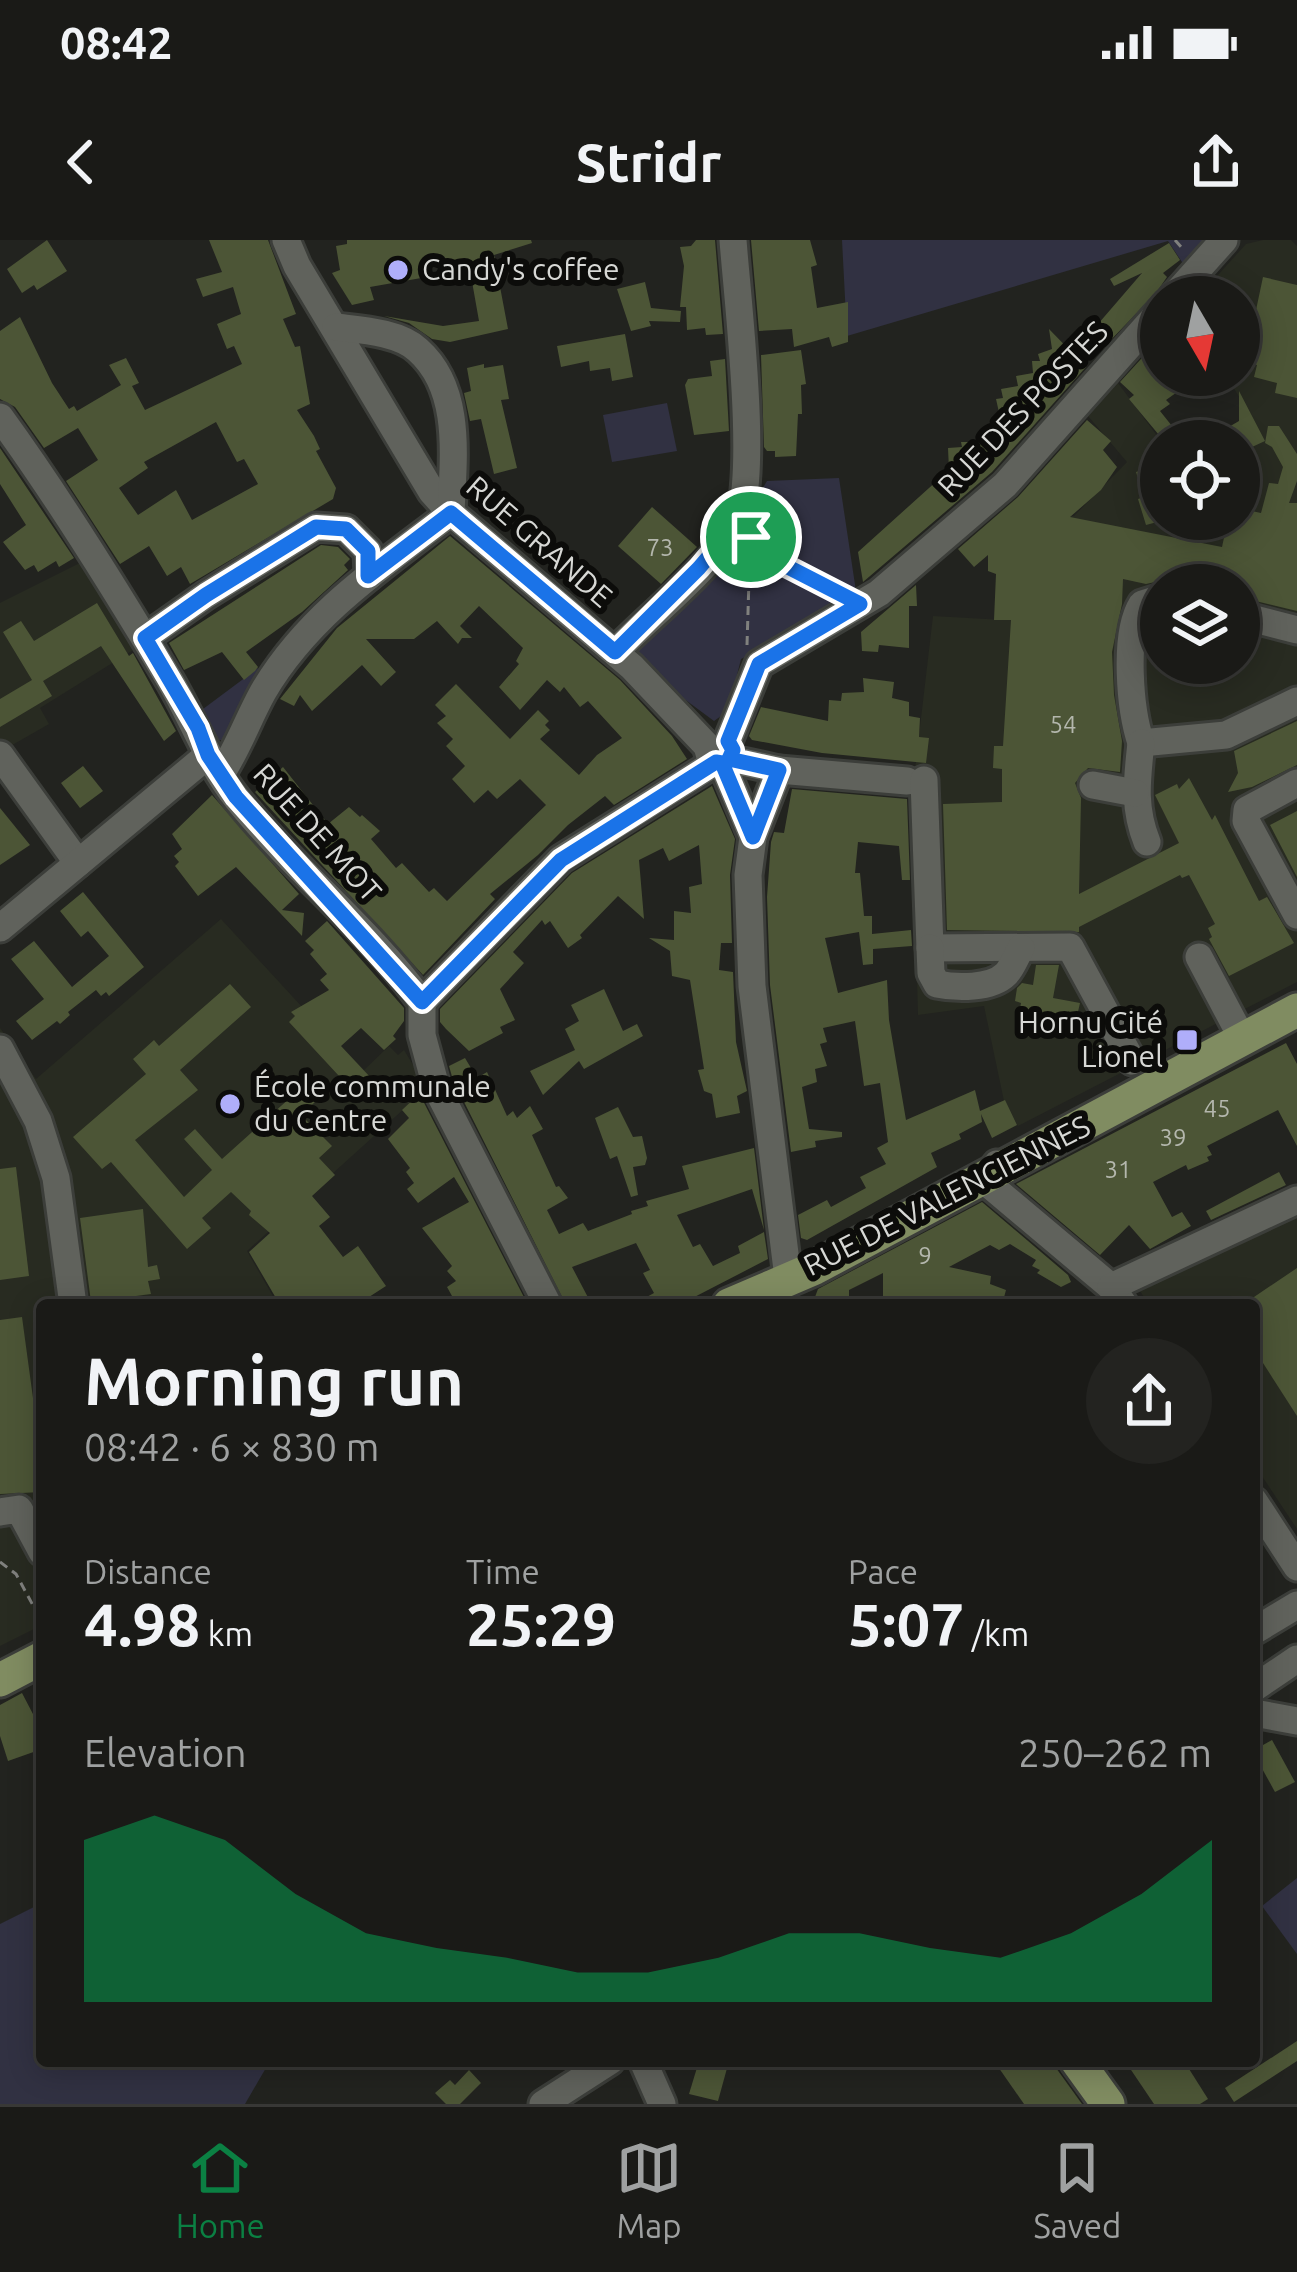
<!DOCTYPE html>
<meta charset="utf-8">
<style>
:root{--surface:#1a1a17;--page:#232320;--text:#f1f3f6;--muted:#9fa1a1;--line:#383836;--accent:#0b8043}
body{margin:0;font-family:Ubuntu,sans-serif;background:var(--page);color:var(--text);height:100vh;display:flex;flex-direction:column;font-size:45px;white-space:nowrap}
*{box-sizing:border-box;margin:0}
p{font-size:39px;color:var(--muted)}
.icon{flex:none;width:66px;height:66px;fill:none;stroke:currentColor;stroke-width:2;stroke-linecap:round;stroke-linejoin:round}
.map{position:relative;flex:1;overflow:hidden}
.sheet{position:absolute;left:36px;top:1059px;width:1224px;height:768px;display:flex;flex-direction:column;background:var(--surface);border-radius:12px;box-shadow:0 6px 30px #0003,0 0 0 3px var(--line)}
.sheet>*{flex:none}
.needle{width:78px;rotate:171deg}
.tools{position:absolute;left:1140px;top:36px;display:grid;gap:24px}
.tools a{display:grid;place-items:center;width:120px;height:120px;border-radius:50%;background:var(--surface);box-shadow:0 6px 30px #0003,0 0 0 3px var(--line);font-size:60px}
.pin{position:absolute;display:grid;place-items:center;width:102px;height:102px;color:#fff;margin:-51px;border:6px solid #fff;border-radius:50%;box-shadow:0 3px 12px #0007}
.round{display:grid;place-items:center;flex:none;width:126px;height:126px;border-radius:63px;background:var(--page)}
.overview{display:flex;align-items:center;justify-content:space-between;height:204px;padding:0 48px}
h1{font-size:66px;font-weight:700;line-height:90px}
.metrics{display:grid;grid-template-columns:repeat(3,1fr);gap:18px;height:204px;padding:12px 48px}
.metrics div{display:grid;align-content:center}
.metrics b{font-size:60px;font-weight:700}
.metrics small{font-size:33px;font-weight:400}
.metrics p{font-size:33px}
.chart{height:336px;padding:24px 48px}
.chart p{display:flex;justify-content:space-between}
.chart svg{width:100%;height:216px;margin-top:12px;fill:var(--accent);opacity:.7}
.status{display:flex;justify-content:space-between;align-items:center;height:84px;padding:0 60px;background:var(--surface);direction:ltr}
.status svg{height:33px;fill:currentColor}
header{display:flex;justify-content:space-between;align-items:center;height:156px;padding:0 48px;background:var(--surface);font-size:54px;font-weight:700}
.menu{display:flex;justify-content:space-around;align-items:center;height:168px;border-top:3px solid var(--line);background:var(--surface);font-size:33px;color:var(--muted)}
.menu a{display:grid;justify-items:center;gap:6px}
.menu .on{color:var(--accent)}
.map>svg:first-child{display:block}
.built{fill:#282b21;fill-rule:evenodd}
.green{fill:#313142}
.building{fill:#4c5536;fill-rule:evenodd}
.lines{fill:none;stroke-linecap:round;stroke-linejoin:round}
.minor-casing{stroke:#3c3e3a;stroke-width:33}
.major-casing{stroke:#3c3e3a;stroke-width:39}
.path{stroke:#80817e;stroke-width:3;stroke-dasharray:9 6;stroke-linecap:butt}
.minor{stroke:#60625c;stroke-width:27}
.major{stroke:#808c61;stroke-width:33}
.route-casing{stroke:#fff;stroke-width:24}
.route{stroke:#1a73e8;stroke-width:15}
.poi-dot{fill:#afaefa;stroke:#0c0c0a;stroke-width:4.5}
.labels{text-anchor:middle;stroke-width:12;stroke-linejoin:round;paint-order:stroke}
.number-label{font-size:24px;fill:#b4b7ad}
.poi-label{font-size:30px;fill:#d7d8d5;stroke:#0c0c0a;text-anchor:start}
.street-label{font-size:30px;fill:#d7d8d5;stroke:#0c0c0a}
</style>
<div class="status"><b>08:42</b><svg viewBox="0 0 49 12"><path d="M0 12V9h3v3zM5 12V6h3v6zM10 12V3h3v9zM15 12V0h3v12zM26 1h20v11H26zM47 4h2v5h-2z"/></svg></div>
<header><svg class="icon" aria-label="back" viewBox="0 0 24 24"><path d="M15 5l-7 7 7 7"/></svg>Stridr<svg class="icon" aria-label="share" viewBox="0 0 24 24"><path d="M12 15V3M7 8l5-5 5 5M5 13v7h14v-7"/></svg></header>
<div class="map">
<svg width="1297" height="1864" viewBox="0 0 1297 1864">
<rect width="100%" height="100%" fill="#22231f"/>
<!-- built -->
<g class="built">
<path d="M 1263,0 L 1291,0 L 1297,6 L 1297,742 L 1018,886 L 1004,861 L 984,766 L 918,775 L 912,555 L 933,376 L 1004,380 L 1015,271 L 1074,276 L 1127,222 L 1088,176 L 1118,143 L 1161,201 L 1161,279 L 1239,279 L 1239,201 L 1254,182 L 1226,135 L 1239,135 L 1239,57 L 1198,57 L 1246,4 ZM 1161,345 L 1239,345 L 1239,423 L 1161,423 Z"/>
<polygon points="80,323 138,407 40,468 49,484 0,512 0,363"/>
<polygon points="221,679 362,832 389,806 398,815 404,810 427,848 247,1011 278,1065 42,1065 42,1385 0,1406 0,788 36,839"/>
<polygon points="1297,975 1297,1289 1254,1224 1254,1065 1149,1065 1140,1051"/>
</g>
<!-- green -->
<g class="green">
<polygon points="842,0 1212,0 1186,28 1168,1 847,96"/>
<polygon points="667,163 677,211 612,222 603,175"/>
<polygon points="839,238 857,358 741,419 728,471 714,481 622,413 748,272 767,241"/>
<polygon points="258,428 265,436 226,500 219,500 199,472"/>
<polygon points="1297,1638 1297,1714 1262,1666"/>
<polygon points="42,1663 42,1821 270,1821 245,1864 0,1864 0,1684"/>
</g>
<!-- building -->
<g class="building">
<polygon points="47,0 67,31 37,50 34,45 22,53 7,29"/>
<path d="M 209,0 L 268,0 L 296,74 L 283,79 L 295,107 L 300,106 L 310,164 L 297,170 L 314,196 L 320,209 L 316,211 L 336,248 L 333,259 L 190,344 L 181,327 L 167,336 L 149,306 L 120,324 L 66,241 L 98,220 L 78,188 L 44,208 L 15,167 L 0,159 L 0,91 L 20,77 L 52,143 L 69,169 L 74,166 L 77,171 L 121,145 L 109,125 L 126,118 L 139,143 L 132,146 L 145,170 L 242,124 L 234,106 L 227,109 L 217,84 L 241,74 L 233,47 L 203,57 L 196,39 L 222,32 ZM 216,182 L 237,222 L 244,219 L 258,244 L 192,280 L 176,250 L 138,275 L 119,248 L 148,228 L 144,222 Z"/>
<polygon points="347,0 531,0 532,3 494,15 508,89 450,102 432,99 409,83 384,76 443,86 479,81 468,19 424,27 427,37 370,47 374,60 352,65 332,33 340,30 336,6 347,4"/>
<polygon points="696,0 715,0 723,94 706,95 705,88 687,90 686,67 680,67 684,26 680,7 691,6"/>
<polygon points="751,0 810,0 817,25 811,27 817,68 848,62 848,102 832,107 829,97 794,107 792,89 759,91"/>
<polygon points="1169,3 1180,20 1163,33 1167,37 1156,53 1107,104 1092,91 1142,33 1114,46 1110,39"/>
<polygon points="1263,37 1297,45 1297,158 1275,153 1277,143 1254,137 1257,125 1245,122"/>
<polygon points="645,42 651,68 681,71 680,82 649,81 651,86 631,91 617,49"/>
<polygon points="1049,89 1086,127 992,232 863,342 858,312 949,230 948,208 962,207 961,202 984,202 996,191 996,181 1000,177 996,159 1003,158 1001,149 1018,146 1016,136 1033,133 1032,121 1040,121 1038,114 1052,109"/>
<polygon points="625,94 633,137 612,141 610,128 590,131 589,121 561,127 557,106"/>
<polygon points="1161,97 1161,135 1201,135 1166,160 1170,164 1160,171 1184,201 1164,201 1129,159 1134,155 1120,142"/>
<polygon points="801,110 806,144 801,145 802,174 798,174 796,216 775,217 775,211 767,211 764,207 761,115"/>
<polygon points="725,119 729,191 694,195 685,145 688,139 712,136 710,121"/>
<polygon points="484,124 484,128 503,125 509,159 501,160 517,228 494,234 481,179 470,181 464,153 471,151 467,128"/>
<polygon points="1239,151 1265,201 1239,213 1239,201 1205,201 1239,181"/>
<polygon points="1087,180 1111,201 1103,210 1117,227 1101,250 1070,277 1222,307 1228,279 1245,279 1247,270 1261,273 1269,243 1278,244 1283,227 1272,207 1265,203 1268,186 1279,186 1297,214 1297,241 1289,263 1297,263 1297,371 1239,357 1239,345 1173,345 1164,340 1146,344 1123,339 1122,364 1112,412 1114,455 1122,501 1120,532 1088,528 1075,543 1081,558 1079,654 1179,603 1155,555 1177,544 1179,549 1189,538 1212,580 1215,575 1259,661 1267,657 1294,703 1229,736 1209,699 1212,697 1208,688 1215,684 1189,635 1182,638 1180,635 1079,687 1079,692 947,690 943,564 1002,562 1002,529 993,528 994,506 1003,506 1011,380 994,380 996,334 988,331 988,315 974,327 958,309 1018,257"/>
<polygon points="0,208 74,318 59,327 56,321 38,332 34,325 25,330 3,302 26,285 0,244"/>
<polygon points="1161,224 1161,281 1146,285 1138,259 1144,257 1136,232"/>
<polygon points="652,267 697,307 661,344 618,306"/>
<polygon points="450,296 620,440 672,496 687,519 614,565 605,556 568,585 538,615 490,654 495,659 423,735 255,552 283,527 328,584 349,567 360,577 362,575 380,591 371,599 396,628 402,623 429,652 434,648 447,661 546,565 520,539 497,559 488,550 474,563 452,539 465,526 446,506 453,499 437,483 446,476 435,465 456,444 510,499 538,470 549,481 545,485 550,490 540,499 579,535 597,515 622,498 588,461 580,467 564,447 560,452 547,440 520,470 499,447 519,424 516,421 523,408 479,366 460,386 472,398 462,398 458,404 437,381 414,399 366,399 396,432 381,446 362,425 312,471 300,455 294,466 280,459 337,388"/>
<polygon points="321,305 338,307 350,319 344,325 348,330 302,372 246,412 258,427 255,431 244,440 222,412 184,430 169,403"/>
<polygon points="916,345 917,366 909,366 909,408 879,405 878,412 862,411 861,392"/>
<polygon points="97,363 129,416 133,413 176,491 164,501 101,406 43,441 52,456 0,487 0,459 32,440 3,392 21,381 34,401"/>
<polygon points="863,438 894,442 892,458 909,462 909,476 920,478 919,497 929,498 926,523 822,513 752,500 749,496 761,467 828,481 829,460 841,461 842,453 864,452"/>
<polygon points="1297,481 1297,525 1252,547 1228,552 1238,533 1234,511"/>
<polygon points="83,526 103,551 80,568 61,543"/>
<polygon points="712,546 735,599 730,635 732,703 721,703 719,730 733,732 736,802 747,851 737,856 740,873 716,878 712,854 704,851 698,830 704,829 690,740 672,736 670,711 649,698 674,700 674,671 691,673 689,647 702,644 699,605 669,621 663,608 639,620 644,679 618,656 580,695 582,698 568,708 550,681 545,685 542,680 513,712 524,723 500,749 515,780 500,787 503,793 469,811 446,789 440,782 440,769 572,633"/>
<polygon points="792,549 907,559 910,640 902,640 899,606 858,602 855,633 860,633 864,676 872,676 872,694 911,690 912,706 873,709 873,724 863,725 859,692 825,698 838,753 887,740 889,780 906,880 975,850 980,871 1005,860 1017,885 992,898 981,874 982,882 959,894 961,899 931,913 937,927 807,1000 801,998 798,975 827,960 831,967 866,948 860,937 886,924 877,908 888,902 880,843 864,846 855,781 823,788 827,802 820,804 827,826 815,829 817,842 802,847 809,889 842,892 842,897 815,901 816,907 791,912 770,745 767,657 771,602 774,592 784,593"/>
<polygon points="212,555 299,654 282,670 304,673 302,696 236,627 198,656 175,626 179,622 174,616 182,609 172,594"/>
<polygon points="0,568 30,605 0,625"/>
<polygon points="1297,571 1297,637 1270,585"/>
<polygon points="83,652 144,727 109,756 106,752 101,756 96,750 68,772 70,775 60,784 57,781 32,800 16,781 44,759 11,719 34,701 72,747 109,716 88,691 81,697 60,671"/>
<polygon points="327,681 404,768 404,781 393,796 396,799 384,810 361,788 341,806 371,838 339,836 289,782 295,776 291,772 329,750 320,740 327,734 310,714 314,710 305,701"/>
<polygon points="1036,725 1059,725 1053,758 1080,763 1075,785 1039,778 1038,785 1018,781 1021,763 1015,761 1017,748 1022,743 1033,745"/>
<polygon points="230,744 251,767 180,830 198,850 135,900 184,957 212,930 184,899 195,889 222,919 301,848 315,862 301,875 332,906 319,918 335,935 312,956 330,977 319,986 343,1017 358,1006 386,1046 369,1057 375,1065 280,1065 249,1012 270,993 249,975 251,971 231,952 202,978 211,988 187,1009 111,922 102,929 73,897 146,834 133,819 154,800 159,806"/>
<polygon points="604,749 623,791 637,784 643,796 584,829 579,821 543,855 530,831 575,810 565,789 579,781 571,765"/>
<polygon points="1286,803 1297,824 1297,906 1278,870 1207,906 1212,915 1207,917 1209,921 1188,930 1186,925 1153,942 1172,977 1182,972 1191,986 1150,1009 1129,985 1100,1015 1016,944"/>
<polygon points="465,818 477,838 487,832 507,876 513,871 517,878 530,866 543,889 532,895 556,947 559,946 568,958 547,970 559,994 583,983 588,991 632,974 631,971 648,966 646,961 689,949 682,926 754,908 764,990 752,949 677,975 693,1007 700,1004 713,1026 740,1013 738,1006 764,992 768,1019 679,1065 632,1065 654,1053 643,1033 650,1030 636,1003 572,1027 592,1065 566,1065 453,840 449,826"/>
<polygon points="419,854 420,855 528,1065 457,1065 447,1047 456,1041 447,1031 452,1026 422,988 469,962 454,937 418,963 407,949 414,943 406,932 410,928 388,899 409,878 402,870"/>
<polygon points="618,867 633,897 642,896 647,918 645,925 633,927 638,955 631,957 617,916 610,919 595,878"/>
<polygon points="16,927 29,1036 0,1040 0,929"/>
<polygon points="1279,932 1286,945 1211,980 1206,971"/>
<polygon points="982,962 1068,1035 1071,1042 1061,1047 1037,1033 1040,1030 1032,1026 1036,1020 1010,1004 999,1010 990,1005 949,1027 991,1036 990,1044 1006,1050 1002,1065 883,1065 883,1033 849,1050 849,1065 812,1065 818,1049"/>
<polygon points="143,969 148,1027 157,1025 160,1039 148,1041 151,1054 91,1062 80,978"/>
<polygon points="1297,1028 1297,1176 1254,1109 1254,1057"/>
<polygon points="22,1077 38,1195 42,1194 42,1252 0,1254 0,1080"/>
<polygon points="22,1453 34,1476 42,1472 42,1509 8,1521 0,1496 0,1465"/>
<polygon points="1272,1500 1295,1542 1275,1552 1254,1514 1254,1510"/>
<polygon points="1297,1801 1297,1821 1234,1862 1225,1848"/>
<polygon points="699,1821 729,1821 718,1861 689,1854"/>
<polygon points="994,1821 1051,1821 1082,1864 1024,1864"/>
<polygon points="1125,1821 1184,1821 1208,1859 1200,1864 1154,1864"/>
<polygon points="469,1830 481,1843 460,1864 446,1864 435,1853 450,1840 455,1845"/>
</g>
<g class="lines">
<!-- minor casing -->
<g class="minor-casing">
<g id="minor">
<polyline points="286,0 297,26 432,252 451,273 632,427 707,506 711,520 722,523 753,597 748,635 752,746 788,1038"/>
<polyline points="1173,57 1224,0"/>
<path d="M 336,87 C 360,90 399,92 418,110 C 463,150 453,219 451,273"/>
<path d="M 0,177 C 61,261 116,350 169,439 C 193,479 208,523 237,559 C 294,630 368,688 422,762 L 422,795 L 436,847 L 548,1065"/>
<path d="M 1161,358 L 1142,364 C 1123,394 1130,470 1141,503 L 1226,495 L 1297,461"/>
<polyline points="1239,375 1297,390"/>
<polyline points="145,398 206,355 316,287 346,289 368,311 369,336"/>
<path d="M 615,412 C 652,374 709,330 736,285 C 760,244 737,56 733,0"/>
<polyline points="728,501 759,424 879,353 1005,245 1161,70"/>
<path d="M 1141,503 C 1137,540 1133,567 1147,602"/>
<polyline points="0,515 78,623"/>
<polyline points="729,519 779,530 907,541"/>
<path d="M 221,534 C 238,508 248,479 263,452 C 308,375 382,326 451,273"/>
<polyline points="924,540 930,708 1070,707 1132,821"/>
<polyline points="1297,543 1247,570 1246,581 1297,675"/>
<polyline points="1093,545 1135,553"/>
<polyline points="753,597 779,530"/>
<polyline points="0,688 208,515"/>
<path d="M 930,708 L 931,733 L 937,744 C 956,748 991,749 1006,734 C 1012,728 1017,715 1021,708"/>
<polyline points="1199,717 1242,798"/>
<polyline points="422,762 561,619 716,522"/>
<polyline points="0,809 38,881 56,938 73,1065"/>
<polyline points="997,924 986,938 992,947 1111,1047 1124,1065"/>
<polyline points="1111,1047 1297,960"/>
<polyline points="1254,1261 1297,1327"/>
<polyline points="0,1272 19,1269 42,1312"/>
<polyline points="1254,1391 1297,1365"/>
<polyline points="1254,1448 1297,1419"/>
<polyline points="1254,1473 1297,1481"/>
<polyline points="643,1821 662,1864"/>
<polyline points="543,1864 610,1821"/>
</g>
</g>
<!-- major casing -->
<g class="major-casing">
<g id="major">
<polyline points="729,1065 815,1028 1297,770"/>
<polyline points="0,1440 42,1418"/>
<polyline points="1077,1821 1108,1864"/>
</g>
</g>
<!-- path -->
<g class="path">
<polyline points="1175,0 1182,8"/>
<polyline points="754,300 788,327 837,352"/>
<polyline points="747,405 750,307"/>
<polyline points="0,1322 16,1334 42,1382"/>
</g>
<!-- minor -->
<use href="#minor" class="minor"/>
<!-- major -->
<use href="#major" class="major"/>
</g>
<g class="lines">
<!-- route casing -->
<g class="route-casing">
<polygon id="route" points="451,273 615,412 699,328 738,282 788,327 860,364 759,424 728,501 733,510 729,519 779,530 753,597 722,523 716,522 561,620 422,762 236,557 208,515 198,488 145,398 206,355 316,287 346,289 368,311 368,336"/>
</g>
<!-- route -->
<use href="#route" class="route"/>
</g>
<!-- markers -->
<g class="poi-dot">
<circle cx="398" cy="30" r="12"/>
<rect x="1175" y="788" width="24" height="24" rx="6"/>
<circle cx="230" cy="864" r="12"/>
</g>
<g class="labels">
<!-- number labels -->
<g class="number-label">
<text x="660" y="316">73</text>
<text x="1063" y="493">54</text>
<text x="1217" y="877">45</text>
<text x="1173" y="906">39</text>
<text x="1118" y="938">31</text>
<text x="925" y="1024">9</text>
</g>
<!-- poi labels -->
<g class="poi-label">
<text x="422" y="40">Candy's coffee</text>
<text x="1163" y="793" text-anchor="end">Hornu Cité<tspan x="1163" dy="34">Lionel</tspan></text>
<text x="254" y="857">École communale<tspan x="254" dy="34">du Centre</tspan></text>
</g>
<!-- street labels -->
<g class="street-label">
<text transform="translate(1023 169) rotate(-46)" y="10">RUE DES POSTES</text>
<text transform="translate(539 302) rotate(41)" y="10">RUE GRANDE</text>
<text transform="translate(317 593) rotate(48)" y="10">RUE DE MOT</text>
<text transform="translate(947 956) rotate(-27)" y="10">RUE DE VALENCIENNES</text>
</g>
</g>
</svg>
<div class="tools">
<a><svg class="needle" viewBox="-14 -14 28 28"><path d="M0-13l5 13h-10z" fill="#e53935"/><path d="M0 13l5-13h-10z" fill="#9fa1a1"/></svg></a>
<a><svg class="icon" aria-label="locate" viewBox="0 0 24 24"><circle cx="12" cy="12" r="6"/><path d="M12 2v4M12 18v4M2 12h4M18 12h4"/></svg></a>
<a><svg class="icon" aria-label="layers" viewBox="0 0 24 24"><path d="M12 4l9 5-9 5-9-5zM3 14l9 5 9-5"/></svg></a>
</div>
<div class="pin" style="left:751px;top:297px;background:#1e9e55"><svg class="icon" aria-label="arrive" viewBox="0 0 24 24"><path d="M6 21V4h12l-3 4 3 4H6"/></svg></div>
<section class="sheet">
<div class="overview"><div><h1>Morning run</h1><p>08:42 · 6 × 830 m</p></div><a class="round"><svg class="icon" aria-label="share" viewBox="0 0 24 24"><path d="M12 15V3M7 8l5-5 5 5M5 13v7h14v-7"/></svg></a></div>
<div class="metrics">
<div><p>Distance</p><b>4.98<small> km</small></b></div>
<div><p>Time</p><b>25:29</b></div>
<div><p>Pace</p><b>5:07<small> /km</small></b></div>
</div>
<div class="chart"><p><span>Elevation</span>250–262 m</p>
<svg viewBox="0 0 160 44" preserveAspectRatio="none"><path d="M0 44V11L10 6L20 11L30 22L40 30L50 33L60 35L70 38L80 38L90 35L100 30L110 30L120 33L130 35L140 30L150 22L160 11V44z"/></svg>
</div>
</section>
</div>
<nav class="menu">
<a class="on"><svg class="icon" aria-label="home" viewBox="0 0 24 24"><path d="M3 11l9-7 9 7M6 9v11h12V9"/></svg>Home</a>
<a><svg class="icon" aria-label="map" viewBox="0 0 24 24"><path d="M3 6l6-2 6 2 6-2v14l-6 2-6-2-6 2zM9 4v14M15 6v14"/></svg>Map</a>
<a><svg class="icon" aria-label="saved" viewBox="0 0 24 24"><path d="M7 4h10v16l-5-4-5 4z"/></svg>Saved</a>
</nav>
